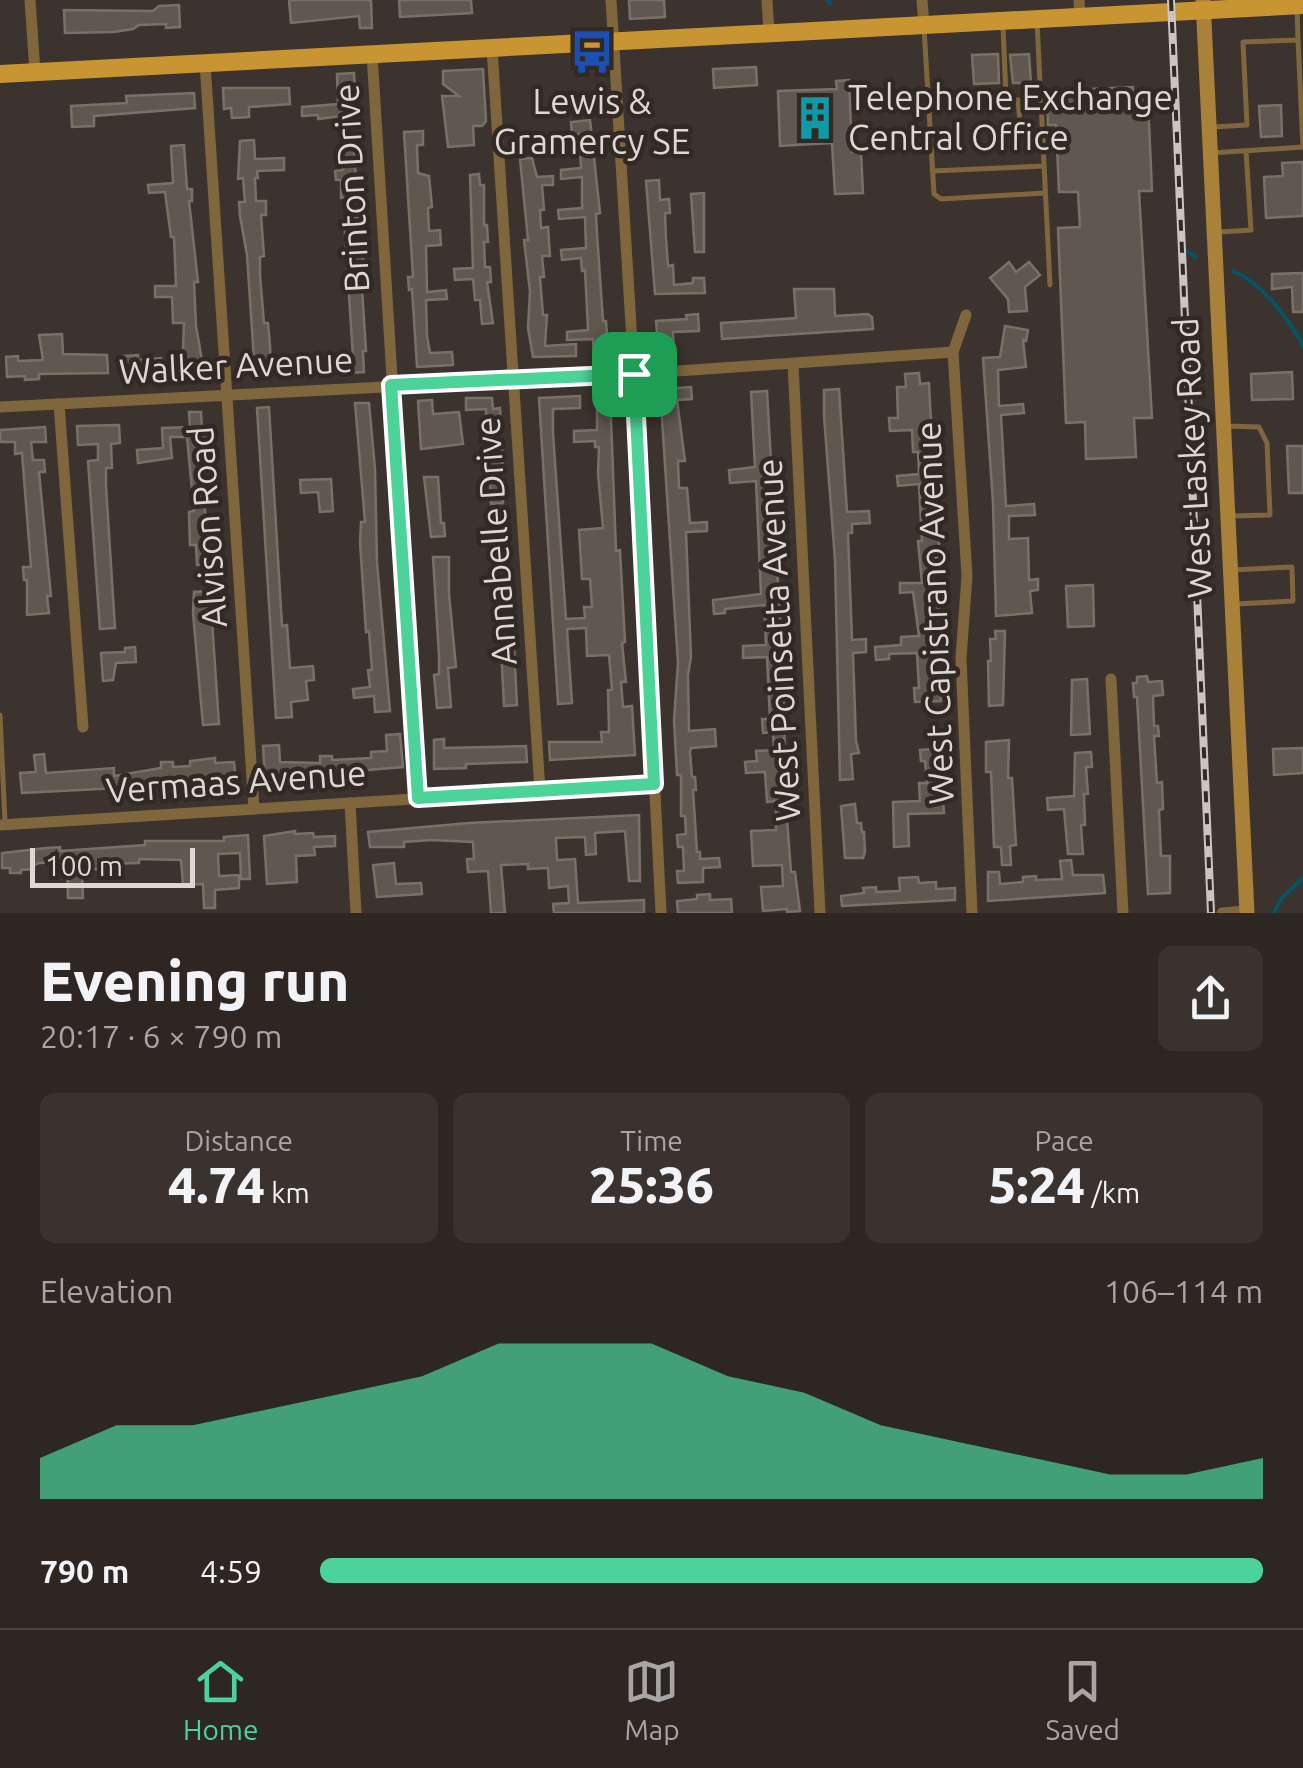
<!DOCTYPE html>
<meta charset="utf-8">
<style>
:root{--surface:#2e2622;--page:#3a322f;--text:#f1f3f6;--muted:#a7a5a5;--line:#494340;--accent:#4cd39a}
body{margin:0;font-family:Ubuntu,sans-serif;background:var(--page);color:var(--text);height:100vh;display:flex;flex-direction:column;font-size:38px;white-space:nowrap}
*{box-sizing:border-box;margin:0}
p{font-size:32px;color:var(--muted)}
.icon{flex:none;width:55px;height:55px;fill:none;stroke:currentColor;stroke-width:2;stroke-linecap:round;stroke-linejoin:round}
.map{position:relative;height:913px;overflow:hidden}
.side{display:flex;flex-direction:column;background:var(--surface);flex:1}
.side>*{flex:none}
.scale{position:absolute;left:30px;bottom:25px;width:165px;box-sizing:border-box;padding-left:10px;border:5px solid #ded8d4;border-top:0;font-size:28px;line-height:35px;white-space:nowrap;color:#ded8d4;-webkit-text-stroke:8px #332924;paint-order:stroke}
.pin{position:absolute;display:grid;place-items:center;width:85px;height:85px;color:#fff;margin:-42px;border-radius:20px;box-shadow:0 5px 15px #0006}
.round{display:grid;place-items:center;flex:none;width:105px;height:105px;border-radius:15px;background:var(--page)}
.head{display:flex;align-items:center;justify-content:space-between;height:170px;padding:0 40px}
h1{font-size:55px;font-weight:800;line-height:75px}
.figures{display:grid;grid-template-columns:repeat(3,1fr);gap:15px;height:170px;padding:10px 40px}
.figures div{display:grid;align-content:center;border-radius:15px;background:var(--page);text-align:center}
.figures b{font-size:50px;font-weight:800}
.figures small{font-size:28px;font-weight:400}
.figures p{font-size:28px}
.chart{height:280px;padding:20px 40px}
.chart p{display:flex;justify-content:space-between}
.chart svg{width:100%;height:180px;margin-top:10px;fill:var(--accent);opacity:.7}
ul{padding:0 40px;list-style:none;font-size:32px}
li{display:grid;grid-template-columns:160px 120px 1fr;align-items:center;height:75px}
li i{height:25px;border-radius:12px;background:var(--accent)}
.tab-bar{display:flex;justify-content:space-around;align-items:center;height:140px;border-top:2px solid var(--line);background:var(--surface);font-size:28px;color:var(--muted)}
.tab-bar a{display:grid;justify-items:center;gap:5px}
.tab-bar .on{color:var(--accent)}
.map>svg:first-child{display:block}
.lines{fill:none;stroke-linecap:round;stroke-linejoin:round}
.stream{stroke:#035664;stroke-width:4}
.building{fill:#60584f;stroke:#797168;stroke-width:2.5}
.lane{stroke:#80663c;stroke-width:5}
.street{stroke:#80663c;stroke-width:11}
.secondary{stroke:#aa8139;stroke-width:15}
.primary{stroke:#c99432;stroke-width:18}
.rail-casing{stroke:#cbc4c0;stroke-width:8}
.rail{stroke:#332924;stroke-width:4;stroke-dasharray:11;stroke-linecap:butt}
.route-casing{stroke:#fff;stroke-width:20}
.route{stroke:#4cd39a;stroke-width:12}
.labels{text-anchor:middle;stroke-width:9;stroke-linejoin:round;paint-order:stroke}
.poi-label{font-size:35px;fill:#ded8d4;stroke:#332924;text-anchor:start}
.street-label{font-size:35px;fill:#ded8d4;stroke:#332924}
</style>
<div class="map">
<svg width="1303" height="913" viewBox="0 0 1303 913">
<rect width="100%" height="100%" fill="#3d332e"/>
<g class="lines">
<!-- stream -->
<g class="stream">
<polyline points="828,0 830,3"/>
<polyline points="1185,250 1196,257"/>
<path d="M 1233,271 C 1262,283 1289,319 1303,346"/>
<polyline points="1274,913 1281,899 1303,878"/>
</g>
</g>
<!-- building -->
<g class="building">
<polygon points="289,0 371,0 372,28 360,28 359,16 291,23"/>
<polygon points="399,0 471,0 472,13 400,17"/>
<polygon points="629,0 664,0 665,17 630,19"/>
<polygon points="179,5 180,27 166,28 166,24 139,25 133,29 114,32 65,33 64,10 153,11 159,6"/>
<polygon points="998,54 999,83 974,84 972,55"/>
<polygon points="1029,54 1031,83 1013,83 1010,55"/>
<polygon points="756,67 757,85 714,88 713,69"/>
<polygon points="483,69 486,121 482,126 473,126 474,145 448,147 442,96 459,96 443,84 443,71"/>
<polygon points="354,73 357,114 318,119 318,115 302,116 302,107 338,104 337,74"/>
<polygon points="849,80 852,152 861,152 863,193 835,194 832,143 780,146 778,91 837,89 836,81"/>
<polygon points="1133,87 1133,100 1148,100 1152,191 1139,191 1152,418 1134,418 1136,457 1086,459 1085,422 1066,423 1058,228 1080,227 1078,192 1059,192 1056,125 1048,125 1047,91"/>
<polygon points="223,88 289,88 290,104 249,107 249,117 232,118 231,108 224,109"/>
<polygon points="194,93 195,108 94,116 94,126 72,127 71,106 127,103 126,96"/>
<polygon points="1281,105 1282,136 1261,137 1259,106"/>
<polygon points="590,120 600,213 596,214 597,233 603,321 606,321 607,335 606,359 594,360 593,339 567,340 567,332 588,330 585,270 582,271 581,258 562,260 561,250 586,248 585,217 559,219 558,210 582,208 582,177 561,179 561,170 581,168 579,134 572,135 571,122"/>
<polygon points="423,131 423,145 417,145 418,173 429,176 432,207 428,208 429,231 440,230 441,245 426,246 427,292 446,290 447,299 426,300 427,336 430,353 452,352 453,365 417,367 412,289 409,290 408,277 413,277 404,132"/>
<polygon points="254,140 255,159 284,158 284,170 257,171 258,178 255,178 256,201 266,201 266,215 261,215 264,256 260,257 260,275 264,323 268,323 270,345 271,375 255,375 247,255 240,216 239,202 245,202 243,178 238,179 240,141"/>
<polygon points="184,145 187,189 192,189 192,201 189,201 198,282 194,282 196,326 202,360 200,361 201,377 182,378 184,323 173,323 172,297 155,297 155,286 176,286 174,237 171,237 165,192 149,193 148,185 173,183 171,146"/>
<polygon points="354,149 357,198 341,198 341,180 336,180 335,171 343,170 341,150"/>
<polygon points="532,158 537,177 553,176 553,185 542,185 544,210 540,210 541,228 548,227 550,256 542,256 544,277 540,277 543,315 547,315 545,346 576,344 576,356 533,357 528,328 530,291 524,240 528,240 520,159"/>
<polygon points="1303,162 1303,216 1266,218 1264,177 1283,176 1282,163"/>
<polygon points="479,174 480,185 484,185 484,225 487,225 488,242 484,242 485,267 490,267 491,282 487,282 493,323 482,324 480,300 475,300 473,279 455,280 454,269 473,268 470,175"/>
<polygon points="659,180 660,200 669,199 670,213 665,213 666,238 668,266 673,265 674,285 693,283 693,278 704,278 705,293 655,294 646,181"/>
<polygon points="704,193 704,252 695,252 691,194"/>
<polygon points="359,217 366,287 362,288 366,351 363,351 364,372 349,373 348,358 353,357 344,218"/>
<polygon points="1009,262 1016,272 1029,262 1040,275 1025,287 1027,311 1009,312 1008,299 990,278"/>
<polygon points="1303,273 1303,312 1293,312 1292,287 1272,289 1272,274"/>
<polygon points="794,289 834,289 835,316 868,314 872,317 873,329 722,339 721,323 796,318"/>
<polygon points="698,314 699,331 673,332 674,356 659,357 656,321 687,319 686,315"/>
<polygon points="1005,326 1028,330 1026,341 1023,340 1026,367 998,370 999,406 1023,404 1024,413 1001,415 1006,506 1034,504 1035,515 1009,516 1009,539 1028,538 1029,580 1038,579 1038,590 1030,591 1032,613 996,616 993,503 983,358 1000,357"/>
<polygon points="62,334 63,354 107,355 108,373 39,374 39,379 25,380 25,376 7,377 6,357 18,356 18,361 43,360 39,335"/>
<polygon points="138,355 138,360 161,358 162,376 149,376 149,373 124,374 123,356"/>
<polygon points="1292,372 1293,399 1252,400 1251,374"/>
<polygon points="919,373 920,384 929,383 930,404 940,557 936,558 939,611 933,611 934,643 931,643 933,687 940,687 941,701 915,702 914,688 919,688 917,653 889,654 889,659 876,660 875,647 901,645 901,637 919,636 913,592 900,593 900,583 922,583 918,541 922,541 919,484 898,486 897,476 919,474 918,452 913,452 912,430 890,431 889,418 898,418 897,387 906,387 905,374"/>
<polygon points="691,387 692,399 677,400 685,461 678,461 679,488 687,488 690,523 707,522 707,531 686,532 691,657 688,675 689,731 715,729 716,746 691,748 690,752 692,777 695,777 696,790 693,790 697,852 700,852 700,859 719,858 720,867 703,868 703,882 678,883 677,871 684,871 683,847 678,847 677,835 686,834 685,816 681,816 681,775 677,775 674,720 678,663 660,389"/>
<polygon points="839,389 847,512 869,511 870,523 852,524 852,533 848,533 852,640 866,639 866,652 853,653 856,741 859,753 851,754 853,779 840,780 835,560 824,416 824,390"/>
<polygon points="610,391 616,551 620,550 625,642 622,643 626,682 621,682 623,707 632,706 635,755 550,760 549,742 602,742 601,732 609,732 608,690 612,690 609,655 587,656 586,628 567,629 572,703 558,704 539,398 580,396 580,408 553,409 553,433 566,619 585,618 584,607 592,607 590,579 582,579 579,530 603,528 598,474 599,447 595,447 595,441 574,442 574,431 597,430 597,392"/>
<polygon points="767,391 783,672 786,805 791,872 795,872 800,911 787,912 787,909 763,911 761,887 783,886 782,865 753,866 751,831 776,830 776,801 767,802 765,772 746,773 745,762 757,761 756,751 774,750 773,732 763,733 762,719 770,719 767,657 743,658 743,646 766,645 764,605 725,609 725,613 714,614 713,600 761,594 756,481 730,483 729,470 755,467 751,392"/>
<polygon points="466,398 492,398 493,409 500,408 501,425 486,426 486,409 466,410"/>
<polygon points="432,400 433,414 459,412 463,444 421,449 418,401"/>
<polygon points="355,403 369,403 375,469 377,562 390,711 375,712 374,696 354,698 353,689 370,687 368,670 372,670 369,631 366,632 360,542 361,522 365,522"/>
<polygon points="269,407 282,626 287,625 290,668 313,666 314,680 306,681 308,700 291,702 292,717 276,718 257,408"/>
<polygon points="189,412 201,412 202,430 207,430 208,444 200,444 209,564 197,565 196,545 190,545 189,512 194,511 187,437 170,437 172,458 138,463 137,450 163,448 162,428 190,427"/>
<polygon points="119,425 120,443 111,444 112,468 106,468 106,486 115,628 100,629 88,461 98,460 98,444 78,445 77,426"/>
<polygon points="45,427 46,442 31,442 33,460 44,460 45,472 39,472 51,596 47,596 49,613 27,615 27,580 24,580 23,567 31,567 22,453 15,454 15,442 0,442 0,430"/>
<polygon points="502,443 503,503 491,504 489,444"/>
<polygon points="1287,446 1303,446 1303,493 1289,493"/>
<polygon points="424,477 438,477 441,523 444,523 445,536 431,537"/>
<polygon points="331,479 333,511 320,512 318,492 301,493 300,480"/>
<polygon points="433,557 449,557 449,594 456,667 448,668 451,707 437,708 434,675 439,674 439,656"/>
<polygon points="1093,585 1094,626 1068,627 1066,586"/>
<polygon points="210,591 219,724 203,725 193,613 194,592"/>
<polygon points="995,631 1005,631 1003,705 989,706 988,661 991,661 990,639 996,639"/>
<polygon points="135,647 136,662 116,663 113,680 103,681 101,653 125,652 125,648"/>
<polygon points="514,648 517,705 504,706 501,649"/>
<polygon points="1147,676 1148,682 1162,681 1163,695 1153,696 1154,726 1158,726 1159,736 1154,736 1157,783 1162,782 1163,809 1159,810 1161,856 1170,856 1170,893 1148,894 1137,697 1134,697 1133,683 1137,683 1137,677"/>
<polygon points="1087,679 1090,734 1071,735 1072,680"/>
<polygon points="400,734 403,767 296,776 296,780 265,778 263,746 279,745 280,762 320,763 320,756 332,756 332,760 371,758 371,752 387,751 386,735"/>
<polygon points="444,739 444,748 526,746 527,762 466,764 466,768 434,769 434,740"/>
<polygon points="1009,740 1008,778 1012,778 1016,845 1010,846 1011,865 1002,865 1001,847 994,847 991,772 986,772 986,742"/>
<polygon points="1303,748 1303,773 1274,775 1273,749"/>
<polygon points="933,749 934,765 940,765 944,813 908,814 909,846 894,847 893,802 920,801 919,783 927,783 925,761 921,761 920,750"/>
<polygon points="1091,752 1092,767 1086,767 1088,794 1084,794 1085,825 1081,825 1083,854 1068,854 1064,809 1048,810 1047,798 1074,796 1075,753"/>
<polygon points="44,754 46,773 114,768 114,776 161,768 161,762 173,762 173,767 190,766 190,761 215,758 215,763 234,762 236,782 22,793 20,773 36,772 34,755"/>
<polygon points="855,804 857,823 861,823 862,832 864,832 865,852 863,858 845,858 841,806"/>
<polygon points="639,815 640,881 629,881 625,831 595,833 596,854 586,855 585,837 556,838 557,860 575,859 578,903 644,900 644,913 554,913 553,904 569,903 568,886 549,888 548,868 528,869 528,864 501,865 505,913 491,913 488,871 468,872 467,859 474,859 473,842 431,840 404,842 404,847 370,847 368,832 469,823"/>
<polygon points="295,831 295,834 313,833 314,837 335,836 335,846 314,847 315,855 296,856 297,882 267,884 264,836"/>
<polygon points="248,835 250,879 241,879 240,853 218,854 219,876 239,875 239,888 215,890 215,908 204,908 203,884 183,885 181,860 139,859 139,863 100,864 101,869 82,870 83,898 68,898 67,862 39,863 34,865 34,869 21,870 21,873 10,873 10,868 2,868 2,853 46,848 60,847 60,851 145,845 145,841 224,841 224,837"/>
<polygon points="1071,860 1073,875 1103,875 1105,893 988,901 988,872 999,872 1000,884 1023,882 1023,877 1036,876 1036,880 1062,879 1060,861"/>
<polygon points="394,863 396,884 421,883 422,894 377,897 373,865"/>
<polygon points="918,877 919,883 936,882 936,889 955,888 955,900 842,906 841,896 864,893 863,888 876,887 876,892 900,891 899,878"/>
<polygon points="710,894 710,900 731,899 732,913 678,913 677,901 697,899 697,895"/>
</g>
<g class="lines">
<!-- lane -->
<g class="lane">
<polyline points="1037,22 1050,285"/>
<polyline points="1003,26 1006,98"/>
<polyline points="924,28 934,194 941,199 1045,193"/>
<polyline points="1298,40 1303,147"/>
<polyline points="981,100 1018,100 1021,133"/>
<polyline points="1213,127 1247,125 1243,42 1298,40 1297,8"/>
<polyline points="1211,153 1303,147"/>
<polyline points="932,171 1044,166"/>
<polyline points="1219,232 1251,230 1246,151"/>
<polyline points="1225,426 1259,427 1267,443 1270,515 1231,516"/>
<polyline points="1232,570 1292,567 1293,601 1237,604"/>
<polyline points="0,715 5,822"/>
</g>
<!-- street -->
<g class="street">
<polyline points="30,0 35,72"/>
<polyline points="611,0 634,374 661,913"/>
<polyline points="767,0 769,33"/>
<polyline points="922,0 924,25"/>
<polyline points="1079,0 1080,18"/>
<polyline points="492,48 540,791"/>
<polyline points="372,54 418,798"/>
<polyline points="205,63 254,809"/>
<polyline points="966,315 953,352 967,576 961,658 972,913"/>
<polyline points="793,364 820,913"/>
<polyline points="59,404 83,727"/>
<polyline points="0,407 634,374 953,352"/>
<polyline points="1111,679 1123,913"/>
<polyline points="350,803 356,913"/>
<polyline points="0,825 654,784"/>
<polyline points="1222,913 1247,911"/>
</g>
<!-- secondary -->
<polyline class="secondary" points="1203,0 1247,913"/>
<!-- primary -->
<polyline class="primary" points="0,74 1303,5"/>
<!-- rail casing -->
<g class="rail-casing">
<polyline id="rail" points="1171,0 1211,913"/>
</g>
<!-- rail -->
<use href="#rail" class="rail"/>
</g>
<g class="lines">
<!-- route casing -->
<g class="route-casing">
<polygon id="route" points="634,374 654,784 418,798 391,385"/>
</g>
<!-- route -->
<use href="#route" class="route"/>
</g>
<!-- icons -->
<defs>
<g id="bus-bare" transform="scale(3.45)"><path d="M-5-6H5V4H4V6H2V4H-2V6H-4V4H-5ZM-3.5-4V0h7V-4ZM-3.5 1.2v1.5H-2V1.2ZM2 1.2v1.5H3.5V1.2Z" fill="#1a4fb4" stroke="#332924" stroke-width="2.5" paint-order="stroke"/></g>
<g id="building-bare" transform="scale(3.45)"><path d="M-4-6H4V6H1V3H-1V6H-4ZM-2.5-4.3h1.7v1.8h-1.7ZM.8-4.3h1.7v1.8H.8ZM-2.5-1h1.7V.8h-1.7ZM.8-1h1.7V.8H.8Z" fill="#0f9aa8" stroke="#332924" stroke-width="2.5" paint-order="stroke"/></g>
</defs>
<g fill-rule="evenodd">
<use href="#bus-bare" x="592" y="52"/>
<use href="#building-bare" x="815" y="118"/>
</g>
<g class="labels">
<!-- poi labels -->
<g class="poi-label">
<text x="848" y="110">Telephone Exchange<tspan x="848" dy="40">Central Office</tspan></text>
<text x="592" y="114" text-anchor="middle">Lewis &amp;<tspan x="592" dy="40">Gramercy SE</tspan></text>
</g>
<!-- street labels -->
<g class="street-label">
<text transform="translate(352 188) rotate(-93)" y="12">Brinton Drive</text>
<text transform="translate(236 366) rotate(-3)" y="12">Walker Avenue</text>
<text transform="translate(1193 458) rotate(-93)" y="12">West Laskey Road</text>
<text transform="translate(208 527) rotate(-94)" y="12">Alvison Road</text>
<text transform="translate(496 541) rotate(-94)" y="12">Annabelle Drive</text>
<text transform="translate(935 613) rotate(-92)" y="12">West Capistrano Avenue</text>
<text transform="translate(779 640) rotate(-93)" y="12">West Poinsetta Avenue</text>
<text transform="translate(236 782) rotate(-4)" y="12">Vermaas Avenue</text>
</g>
</g>
</svg>
<div class="scale">100 m</div>
<div class="pin" style="left:634px;top:374px;background:#1e9e55"><svg class="icon" aria-label="arrive" viewBox="0 0 24 24"><path d="M6 21V4h12l-3 4 3 4H6"/></svg></div>
</div>
<section class="side">
<div class="head"><div><h1>Evening run</h1><p>20:17 · 6 × 790 m</p></div><a class="round"><svg class="icon" aria-label="share" viewBox="0 0 24 24"><path d="M12 15V3M7 8l5-5 5 5M5 13v7h14v-7"/></svg></a></div>
<div class="figures">
<div><p>Distance</p><b>4.74<small> km</small></b></div>
<div><p>Time</p><b>25:36</b></div>
<div><p>Pace</p><b>5:24<small> /km</small></b></div>
</div>
<div class="chart"><p><span>Elevation</span>106–114 m</p>
<svg viewBox="0 0 160 44" preserveAspectRatio="none"><path d="M0 44V34L10 26L20 26L30 22L40 18L50 14L60 6L70 6L80 6L90 14L100 18L110 26L120 30L130 34L140 38L150 38L160 34V44z"/></svg>
</div>
<ul>
<li><b>790 m</b>4:59<i style="width:100%"></i></li>
</ul>
</section>
<nav class="tab-bar">
<a class="on"><svg class="icon" aria-label="home" viewBox="0 0 24 24"><path d="M3 11l9-7 9 7M6 9v11h12V9"/></svg>Home</a>
<a><svg class="icon" aria-label="map" viewBox="0 0 24 24"><path d="M3 6l6-2 6 2 6-2v14l-6 2-6-2-6 2zM9 4v14M15 6v14"/></svg>Map</a>
<a><svg class="icon" aria-label="saved" viewBox="0 0 24 24"><path d="M7 4h10v16l-5-4-5 4z"/></svg>Saved</a>
</nav>
